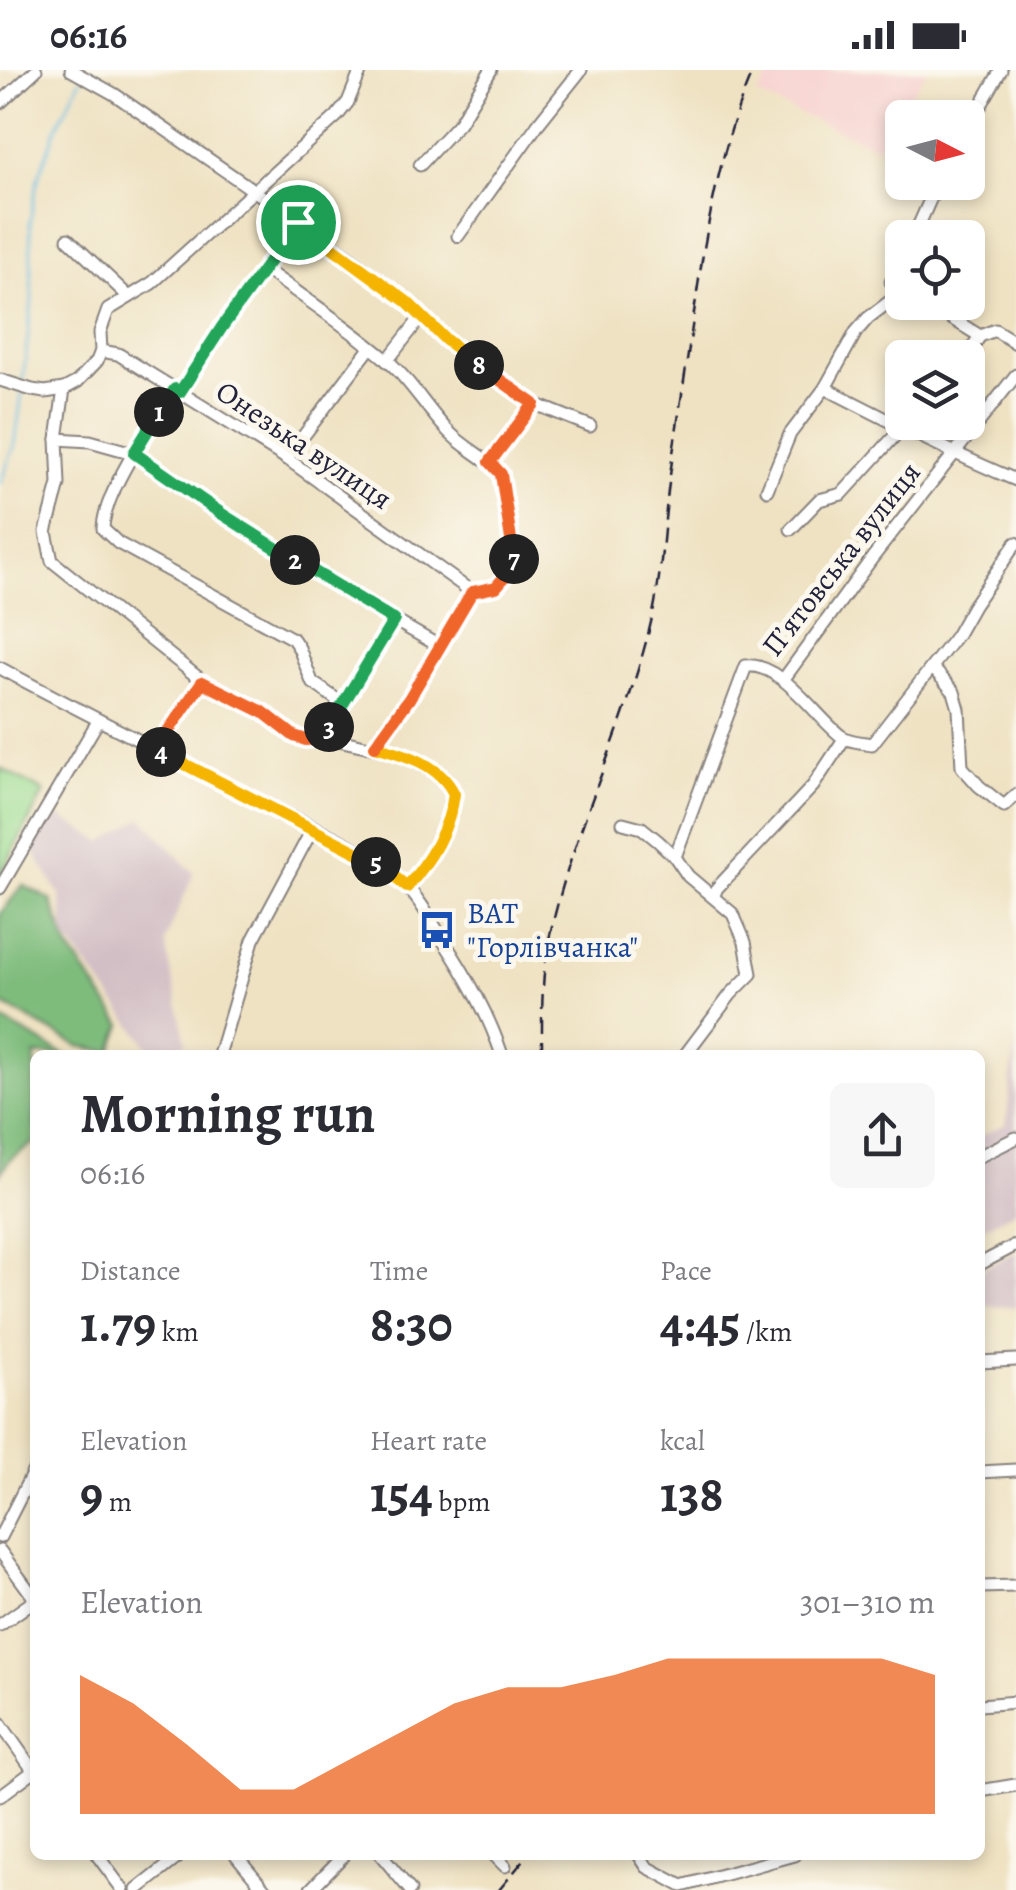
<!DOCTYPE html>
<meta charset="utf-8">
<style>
:root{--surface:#fff;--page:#f7f7f7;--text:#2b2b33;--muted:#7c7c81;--accent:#ea580c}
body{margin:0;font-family:Alegreya,serif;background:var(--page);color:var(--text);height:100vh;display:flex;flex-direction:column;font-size:38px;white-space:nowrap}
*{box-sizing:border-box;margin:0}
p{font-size:32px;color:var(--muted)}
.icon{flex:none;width:55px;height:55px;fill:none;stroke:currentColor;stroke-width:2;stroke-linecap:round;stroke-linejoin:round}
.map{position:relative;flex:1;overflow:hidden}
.drawer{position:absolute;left:30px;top:980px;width:955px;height:810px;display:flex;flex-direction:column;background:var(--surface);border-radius:15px;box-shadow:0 5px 15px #0003}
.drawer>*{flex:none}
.needle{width:65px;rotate:96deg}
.buttons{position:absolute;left:885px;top:30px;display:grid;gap:20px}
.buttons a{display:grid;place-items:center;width:100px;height:100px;border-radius:15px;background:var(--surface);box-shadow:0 5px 15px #0003;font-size:50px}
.pin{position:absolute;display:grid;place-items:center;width:85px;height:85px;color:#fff;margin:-42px;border:5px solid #fff;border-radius:50%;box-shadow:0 2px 10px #0007}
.km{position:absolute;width:50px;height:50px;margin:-25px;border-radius:50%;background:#222;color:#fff;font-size:28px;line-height:50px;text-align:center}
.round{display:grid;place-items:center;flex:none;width:105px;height:105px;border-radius:15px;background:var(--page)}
.head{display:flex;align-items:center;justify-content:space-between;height:170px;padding:0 50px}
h1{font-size:55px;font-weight:600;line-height:75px}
.figures{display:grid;grid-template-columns:repeat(3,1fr);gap:15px;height:170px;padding:10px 50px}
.figures div{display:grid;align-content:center}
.figures b{font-size:50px;font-weight:600}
.figures small{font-size:28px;font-weight:400}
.figures p{font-size:28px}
.chart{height:280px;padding:20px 50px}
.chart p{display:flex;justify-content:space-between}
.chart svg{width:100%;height:180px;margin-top:10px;fill:var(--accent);opacity:.7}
.status{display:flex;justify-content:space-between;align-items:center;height:70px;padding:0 50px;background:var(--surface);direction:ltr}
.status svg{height:28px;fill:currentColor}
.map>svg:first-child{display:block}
.built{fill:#f7d0cf}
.industrial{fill:#d2bec5}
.green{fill:#9ddd92;stroke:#608066;stroke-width:2.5}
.forest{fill:#7ebc7c;stroke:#506f5c;stroke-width:2.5}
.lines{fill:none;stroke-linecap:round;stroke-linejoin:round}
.stream{stroke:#66bee3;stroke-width:2.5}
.minor-casing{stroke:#88827e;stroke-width:15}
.minor{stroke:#fff;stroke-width:11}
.rail{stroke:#22223b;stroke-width:2.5;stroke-dasharray:15 8;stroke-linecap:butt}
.split-1-casing{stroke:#fff;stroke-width:20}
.split-2-casing{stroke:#fff;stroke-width:20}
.split-3-casing{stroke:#fff;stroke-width:20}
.split-4-casing{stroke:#fff;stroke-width:20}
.split-5-casing{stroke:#fff;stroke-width:20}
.split-6-casing{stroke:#fff;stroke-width:20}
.split-7-casing{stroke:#fff;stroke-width:20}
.split-8-casing{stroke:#fff;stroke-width:20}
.split-9-casing{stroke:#fff;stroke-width:20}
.split-1{stroke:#22a559;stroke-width:12}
.split-2{stroke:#22a559;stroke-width:12}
.split-3{stroke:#22a559;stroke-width:12}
.split-4{stroke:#f0652b;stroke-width:12}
.split-5{stroke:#f5b400;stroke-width:12}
.split-6{stroke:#f5b400;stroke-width:12}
.split-7{stroke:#f0652b;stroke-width:12}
.split-8{stroke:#f0652b;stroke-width:12}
.split-9{stroke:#f5b400;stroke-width:12}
.labels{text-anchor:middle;stroke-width:10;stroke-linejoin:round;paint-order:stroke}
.street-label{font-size:30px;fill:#22223b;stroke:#fbf7ec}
.transit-label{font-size:30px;fill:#164399;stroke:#fbf7ec;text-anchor:start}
</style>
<div class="status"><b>06:16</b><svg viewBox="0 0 49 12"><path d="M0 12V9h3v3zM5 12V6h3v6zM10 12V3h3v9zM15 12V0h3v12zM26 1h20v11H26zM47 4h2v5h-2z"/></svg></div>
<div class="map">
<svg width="1016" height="1820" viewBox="0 0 1016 1820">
<rect width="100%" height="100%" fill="#fbf7ec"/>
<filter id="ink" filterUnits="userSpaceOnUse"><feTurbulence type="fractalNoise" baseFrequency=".01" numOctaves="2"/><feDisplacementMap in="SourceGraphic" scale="20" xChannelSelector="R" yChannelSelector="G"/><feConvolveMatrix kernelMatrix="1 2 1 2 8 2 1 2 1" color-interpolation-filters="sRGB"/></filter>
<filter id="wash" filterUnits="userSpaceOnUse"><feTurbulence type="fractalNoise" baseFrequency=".0048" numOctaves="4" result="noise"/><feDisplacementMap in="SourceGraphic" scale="40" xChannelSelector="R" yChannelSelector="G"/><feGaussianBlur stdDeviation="2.25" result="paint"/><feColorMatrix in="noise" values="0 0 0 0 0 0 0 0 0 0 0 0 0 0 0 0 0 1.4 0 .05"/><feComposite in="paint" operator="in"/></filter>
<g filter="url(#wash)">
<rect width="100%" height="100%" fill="#efe2c2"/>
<!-- built -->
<polygon class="built" points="773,0 927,0 877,77 757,25"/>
<!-- industrial -->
<g class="industrial">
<polygon points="50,741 103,772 142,748 194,803 165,871 186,974 154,984 65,866 60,825 33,781"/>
<polygon points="1016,968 1016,1140 980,1160 980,1066 1006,1054"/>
<polygon points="1016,1182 1016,1237 980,1236 980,1200"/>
</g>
<!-- green -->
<polygon class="green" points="0,698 44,722 0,806"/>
<!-- forest -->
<g class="forest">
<polygon points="23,815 51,830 68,877 122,955 111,982 79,976 0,933 0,844"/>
<polygon points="0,949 65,985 35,985 35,1072 9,1090 0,1104"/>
</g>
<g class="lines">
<!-- stream -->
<g class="stream">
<polyline points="23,310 32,230 30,151 37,112 55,61 81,9"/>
<polyline points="0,413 15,375 22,323"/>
</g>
</g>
</g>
<g filter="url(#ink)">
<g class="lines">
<!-- minor casing -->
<g class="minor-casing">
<g id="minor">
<polyline points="71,0 114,24 347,185 407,232 446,270 530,332 590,356"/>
<polyline points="0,33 36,0"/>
<polyline points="968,58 1001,0"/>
<polyline points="420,95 459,53 491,0"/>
<polyline points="458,166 538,54 581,0"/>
<polyline points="913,168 938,112"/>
<polyline points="68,169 129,227"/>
<polyline points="902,190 891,212 902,219"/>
<path d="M 263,198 C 305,228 348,257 387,290 C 411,311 426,338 447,360 C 463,378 485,386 501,404 L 514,496 L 496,517 L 472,522"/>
<polyline points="925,232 980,266 995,260 1016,273"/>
<polyline points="101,281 118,284 286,388 472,522"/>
<polyline points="965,288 980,266"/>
<polyline points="387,291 422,246"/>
<polyline points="0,310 32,320 45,322 64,319 77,312 97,291 101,281 100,262 108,240 152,213 337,46 348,32 361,0"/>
<path d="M 825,318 C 888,350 951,383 1016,410"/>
<path d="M 64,319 L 57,369 L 59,414 L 46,462 L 52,491 L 210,617 L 263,642 L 294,665 L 307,670 L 329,668 L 406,685 L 442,706 L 454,724 C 450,758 429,792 407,817"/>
<path d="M 175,319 C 154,350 103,423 103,459 L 118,473 L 293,569 L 299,578 L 312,612 L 343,634"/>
<polyline points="180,322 222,257 298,152"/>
<polyline points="57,369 90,371 133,383 221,444 359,530 439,576"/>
<polyline points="286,389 370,278"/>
<polyline points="491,392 534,334"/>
<polyline points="767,420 790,364 825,318 856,262 868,248 902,222"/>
<polyline points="791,459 819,430 842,424 902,358"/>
<polyline points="932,597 954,622 959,639 962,697 979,716 1004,736 1016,725"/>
<path d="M 0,598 C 85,644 172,687 258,731 C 302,752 370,780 404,814 C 420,829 431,851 443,870 C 467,907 488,943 502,985"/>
<polyline points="783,610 873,487 1016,305"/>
<polyline points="329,668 329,657 394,550"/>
<polyline points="375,677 409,629 472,522"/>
<polyline points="156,679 203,612"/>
<polyline points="623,753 642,758 658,771 675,787 688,806 733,844 745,872 751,904 731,924 685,985"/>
<path d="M 675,787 L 746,596 C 781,592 816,647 841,666 C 849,672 862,672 872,674 L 956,566 L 973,536 L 1016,473"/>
<polyline points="0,818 98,651"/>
<polyline points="713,827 717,818 813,716 844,669"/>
<polyline points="219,985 253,870 313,758"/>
<polyline points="980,1086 1016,1068"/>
<polyline points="980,1194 1016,1175"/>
<polyline points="980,1292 1016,1290"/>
<polyline points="980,1402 1016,1400"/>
<polyline points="0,1467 35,1398"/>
<polyline points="0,1481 35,1529"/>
<polyline points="980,1517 1016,1516"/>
<polyline points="0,1555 35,1530"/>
<polyline points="980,1635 1016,1632"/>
<polyline points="0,1653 35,1703"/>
<polyline points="980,1721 1016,1715"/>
<polyline points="0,1726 35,1700"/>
<polyline points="97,1785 123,1820"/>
<polyline points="236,1785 265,1820"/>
<polyline points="381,1785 410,1820"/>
<polyline points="494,1785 505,1796"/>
<polyline points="639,1785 647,1797 682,1816 795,1785"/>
<polyline points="137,1820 181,1785"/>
<polyline points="310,1820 344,1785"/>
</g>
</g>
<!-- minor -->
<use href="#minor" class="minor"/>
<!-- rail -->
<g class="rail">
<path d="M 542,985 C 542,945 541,904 550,865 C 574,756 627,656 652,548 C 662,503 663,459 669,413 C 675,366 683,319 690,271 C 703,179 716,86 753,0"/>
<polyline points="499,1820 528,1785"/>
</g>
</g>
</g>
<g class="lines" filter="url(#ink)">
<!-- split-1 casing -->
<g class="split-1-casing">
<polyline id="split-1" points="159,342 175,319 180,322 222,257 298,152"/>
</g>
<!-- split-2 casing -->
<g class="split-2-casing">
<polyline id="split-2" points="159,342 134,383 222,444 295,490"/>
</g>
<!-- split-3 casing -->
<g class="split-3-casing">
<polyline id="split-3" points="295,490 394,550 329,657"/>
</g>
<!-- split-4 casing -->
<g class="split-4-casing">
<polyline id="split-4" points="161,682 156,679 202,612 263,642 294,666 306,670 328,668 329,657"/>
</g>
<!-- split-5 casing -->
<g class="split-5-casing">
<polyline id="split-5" points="161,682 376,792"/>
</g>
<!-- split-6 casing -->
<g class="split-6-casing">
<path id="split-6" d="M 375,676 C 404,684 440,694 454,724 C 450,758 429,792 407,817 L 376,792"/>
</g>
<!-- split-7 casing -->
<g class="split-7-casing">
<polyline id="split-7" points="375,676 409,629 472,522 496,517 514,496 514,489"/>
</g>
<!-- split-8 casing -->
<g class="split-8-casing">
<polyline id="split-8" points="479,295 534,334 490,392 501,404 514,489"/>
</g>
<!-- split-9 casing -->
<g class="split-9-casing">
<polyline id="split-9" points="298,152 407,232 446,270 479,295"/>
</g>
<!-- split-1 -->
<use href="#split-1" class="split-1"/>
<!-- split-2 -->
<use href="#split-2" class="split-2"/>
<!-- split-3 -->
<use href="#split-3" class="split-3"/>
<!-- split-4 -->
<use href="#split-4" class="split-4"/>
<!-- split-5 -->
<use href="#split-5" class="split-5"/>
<!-- split-6 -->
<use href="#split-6" class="split-6"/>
<!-- split-7 -->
<use href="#split-7" class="split-7"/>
<!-- split-8 -->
<use href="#split-8" class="split-8"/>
<!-- split-9 -->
<use href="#split-9" class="split-9"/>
</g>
<!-- icons -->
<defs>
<g id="bus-bare" transform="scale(3)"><path d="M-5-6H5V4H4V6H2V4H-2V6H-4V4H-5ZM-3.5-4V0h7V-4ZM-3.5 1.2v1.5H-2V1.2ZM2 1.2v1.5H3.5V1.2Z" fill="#1a4fb4" stroke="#fbf7ec" stroke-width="2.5" paint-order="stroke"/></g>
</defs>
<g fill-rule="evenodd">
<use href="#bus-bare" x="437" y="860"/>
</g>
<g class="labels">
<!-- street labels -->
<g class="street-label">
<text transform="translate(304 375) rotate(34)" y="10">Онезька вулиця</text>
<text transform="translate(841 489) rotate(-52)" y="10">П’ятовська вулиця</text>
</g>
<!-- transit labels -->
<g class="transit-label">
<text x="467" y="853">ВАТ<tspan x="467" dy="34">"Горлівчанка"</tspan></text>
</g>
</g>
</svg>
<div class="buttons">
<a><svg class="needle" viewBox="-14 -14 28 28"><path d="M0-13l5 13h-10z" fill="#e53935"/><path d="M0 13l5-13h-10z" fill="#7c7c81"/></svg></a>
<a><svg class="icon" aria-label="locate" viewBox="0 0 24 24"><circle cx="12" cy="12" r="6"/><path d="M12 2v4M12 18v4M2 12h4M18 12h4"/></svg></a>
<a><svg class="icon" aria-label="layers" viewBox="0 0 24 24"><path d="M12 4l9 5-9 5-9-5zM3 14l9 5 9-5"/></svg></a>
</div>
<div class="pin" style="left:298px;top:152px;background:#1e9e55"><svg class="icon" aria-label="arrive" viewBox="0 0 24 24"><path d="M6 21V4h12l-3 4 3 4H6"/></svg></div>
<b class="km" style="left:159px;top:342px">1</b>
<b class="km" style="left:295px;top:490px">2</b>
<b class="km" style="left:329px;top:657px">3</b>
<b class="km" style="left:161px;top:682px">4</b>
<b class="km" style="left:376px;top:792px">5</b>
<b class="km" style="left:514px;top:489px">7</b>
<b class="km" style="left:479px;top:295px">8</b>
<section class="drawer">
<div class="head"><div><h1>Morning run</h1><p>06:16</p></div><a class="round"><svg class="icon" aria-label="share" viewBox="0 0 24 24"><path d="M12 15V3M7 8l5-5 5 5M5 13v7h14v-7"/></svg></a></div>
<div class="figures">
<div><p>Distance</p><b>1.79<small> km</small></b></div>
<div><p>Time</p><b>8:30</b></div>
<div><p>Pace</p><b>4:45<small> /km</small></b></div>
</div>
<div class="figures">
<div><p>Elevation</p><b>9<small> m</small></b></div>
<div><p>Heart rate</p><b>154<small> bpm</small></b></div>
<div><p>kcal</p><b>138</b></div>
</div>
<div class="chart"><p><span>Elevation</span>301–310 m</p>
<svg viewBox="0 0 160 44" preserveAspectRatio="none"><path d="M0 44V10L10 17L20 27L30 38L40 38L50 31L60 24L70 17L80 13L90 13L100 10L110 6L120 6L130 6L140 6L150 6L160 10V44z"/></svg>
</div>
</section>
</div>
